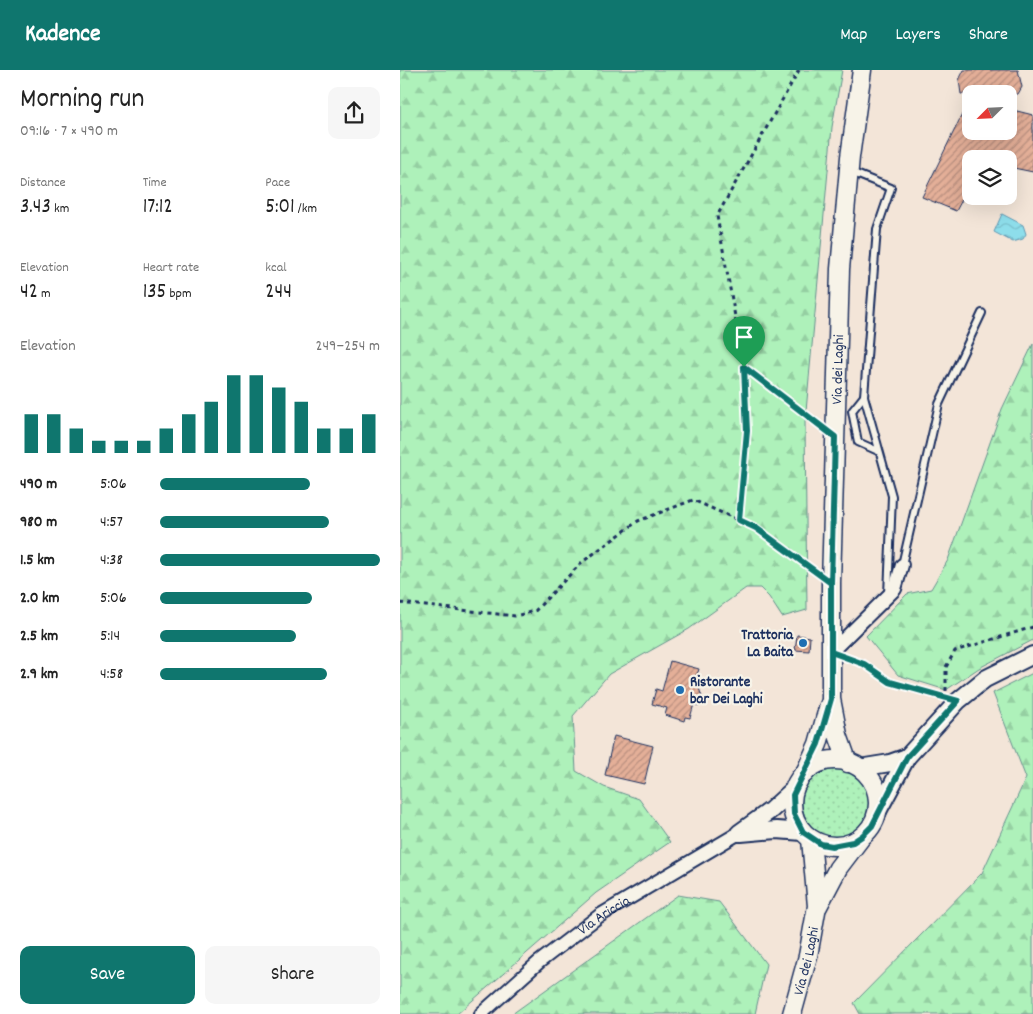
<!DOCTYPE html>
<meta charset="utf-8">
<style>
:root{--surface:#fff;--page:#f6f6f6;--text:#222;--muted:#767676;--accent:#0f766e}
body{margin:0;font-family:Dekko,sans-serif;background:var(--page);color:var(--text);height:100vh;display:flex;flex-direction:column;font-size:19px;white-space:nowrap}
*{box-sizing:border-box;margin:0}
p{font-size:16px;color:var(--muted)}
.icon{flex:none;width:28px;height:28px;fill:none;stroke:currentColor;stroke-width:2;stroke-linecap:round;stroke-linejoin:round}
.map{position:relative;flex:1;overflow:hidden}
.panel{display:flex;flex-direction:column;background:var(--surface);width:400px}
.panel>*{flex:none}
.needle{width:32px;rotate:246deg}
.tools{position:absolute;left:562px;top:15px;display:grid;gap:10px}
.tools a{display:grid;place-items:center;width:55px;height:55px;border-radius:10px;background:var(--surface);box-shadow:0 5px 20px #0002;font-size:25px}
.pin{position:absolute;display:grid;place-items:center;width:42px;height:42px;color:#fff;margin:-51px -21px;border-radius:50% 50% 50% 0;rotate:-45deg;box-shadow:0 0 5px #0007}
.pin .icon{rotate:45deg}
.round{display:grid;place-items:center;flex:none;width:52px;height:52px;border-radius:10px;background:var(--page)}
.headline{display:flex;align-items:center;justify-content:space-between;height:85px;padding:0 20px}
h1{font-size:28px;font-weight:600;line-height:38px}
.metrics{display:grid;grid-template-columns:repeat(3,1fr);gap:8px;height:85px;padding:5px 20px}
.metrics div{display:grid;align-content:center}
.metrics b{font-size:21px;font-weight:600}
.metrics small{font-size:14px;font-weight:400}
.metrics p{font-size:14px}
.chart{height:140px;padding:10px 20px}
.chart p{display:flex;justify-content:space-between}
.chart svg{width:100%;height:90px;margin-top:5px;stroke:var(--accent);stroke-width:6}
.action{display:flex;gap:10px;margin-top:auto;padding:10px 20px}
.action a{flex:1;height:58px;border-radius:10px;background:var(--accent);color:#fff;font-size:20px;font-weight:600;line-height:58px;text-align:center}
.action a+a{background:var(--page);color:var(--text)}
ul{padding:0 20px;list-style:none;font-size:16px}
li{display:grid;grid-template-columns:80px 60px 1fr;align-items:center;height:38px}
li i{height:12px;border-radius:6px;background:var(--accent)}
header{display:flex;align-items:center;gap:30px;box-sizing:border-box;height:70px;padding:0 25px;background:var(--accent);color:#fff}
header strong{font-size:24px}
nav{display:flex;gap:28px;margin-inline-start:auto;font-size:18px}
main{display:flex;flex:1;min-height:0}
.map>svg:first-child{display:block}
.grass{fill:url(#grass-dots);stroke:#64908c}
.forest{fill:url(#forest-firs);stroke:#64908c}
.water{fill:url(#water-waves);stroke:#6098b3}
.building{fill:url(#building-hatch);stroke:#1b2f5e}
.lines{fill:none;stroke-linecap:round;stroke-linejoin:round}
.service-casing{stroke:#1b2f5e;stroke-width:10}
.minor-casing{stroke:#1b2f5e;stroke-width:16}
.tertiary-casing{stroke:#1b2f5e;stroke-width:20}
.secondary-casing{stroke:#1b2f5e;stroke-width:21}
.path{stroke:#1b2f5e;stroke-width:3;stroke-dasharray:4 4;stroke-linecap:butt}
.service{stroke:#f7f3e8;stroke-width:6}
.minor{stroke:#f7f3e8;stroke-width:12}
.tertiary{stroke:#f7f3e8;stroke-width:16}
.secondary{stroke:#f7f3e8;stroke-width:18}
.route-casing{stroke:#fff;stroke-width:10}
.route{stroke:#0f766e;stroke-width:6}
.poi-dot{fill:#1f6fb2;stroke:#f7f3e8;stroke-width:2}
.labels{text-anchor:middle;stroke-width:4.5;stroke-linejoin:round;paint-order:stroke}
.street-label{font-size:15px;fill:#1b2f5e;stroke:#f7f3e8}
.poi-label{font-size:15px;font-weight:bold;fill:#1b2f5e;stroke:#f7f3e8;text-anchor:end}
</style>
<header>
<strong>Kadence</strong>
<nav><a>Map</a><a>Layers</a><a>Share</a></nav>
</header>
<main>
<section class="panel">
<div class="headline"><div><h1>Morning run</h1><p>09:16 · 7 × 490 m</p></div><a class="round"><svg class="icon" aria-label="share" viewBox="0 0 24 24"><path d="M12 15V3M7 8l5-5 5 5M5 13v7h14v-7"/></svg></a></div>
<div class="metrics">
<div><p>Distance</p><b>3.43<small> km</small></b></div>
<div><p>Time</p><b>17:12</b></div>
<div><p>Pace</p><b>5:01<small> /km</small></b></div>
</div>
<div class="metrics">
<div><p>Elevation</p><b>42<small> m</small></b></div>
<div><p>Heart rate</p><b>135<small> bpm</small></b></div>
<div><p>kcal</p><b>244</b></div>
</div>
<div class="chart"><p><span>Elevation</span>249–254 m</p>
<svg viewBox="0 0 160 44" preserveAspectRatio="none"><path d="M5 44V25M15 44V25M25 44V32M35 44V38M45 44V38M55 44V38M65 44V32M75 44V25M85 44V19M95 44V6M105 44V6M115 44V12M125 44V19M135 44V32M145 44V32M155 44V25"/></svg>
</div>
<ul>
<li><b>490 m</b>5:06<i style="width:68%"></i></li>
<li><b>980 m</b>4:57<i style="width:77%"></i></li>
<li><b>1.5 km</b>4:38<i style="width:100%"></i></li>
<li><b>2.0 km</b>5:06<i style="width:69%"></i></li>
<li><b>2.5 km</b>5:14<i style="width:62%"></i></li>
<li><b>2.9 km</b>4:58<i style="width:76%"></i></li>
</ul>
<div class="action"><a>Save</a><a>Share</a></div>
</section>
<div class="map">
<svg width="633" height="944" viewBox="0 0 633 944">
<defs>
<pattern id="grass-dots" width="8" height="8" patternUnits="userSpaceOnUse" patternTransform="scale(1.25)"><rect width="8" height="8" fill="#aef1ba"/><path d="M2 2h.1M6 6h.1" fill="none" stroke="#95cfa2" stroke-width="1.8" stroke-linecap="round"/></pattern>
<pattern id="forest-firs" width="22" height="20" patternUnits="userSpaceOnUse" patternTransform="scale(1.25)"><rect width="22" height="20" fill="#aef1ba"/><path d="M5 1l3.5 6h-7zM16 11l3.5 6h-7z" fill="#95cfa2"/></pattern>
<pattern id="water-waves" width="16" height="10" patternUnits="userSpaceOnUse" patternTransform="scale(1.25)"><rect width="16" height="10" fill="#8edeeb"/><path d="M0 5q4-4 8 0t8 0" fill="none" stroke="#7abfcc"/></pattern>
<pattern id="building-hatch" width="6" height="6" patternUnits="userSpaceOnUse" patternTransform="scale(1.25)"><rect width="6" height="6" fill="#e4af98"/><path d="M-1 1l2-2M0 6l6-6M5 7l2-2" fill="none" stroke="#b88f7f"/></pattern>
</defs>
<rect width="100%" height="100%" fill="#f3e5d8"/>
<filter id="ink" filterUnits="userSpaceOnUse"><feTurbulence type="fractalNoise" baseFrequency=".02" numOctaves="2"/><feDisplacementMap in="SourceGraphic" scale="10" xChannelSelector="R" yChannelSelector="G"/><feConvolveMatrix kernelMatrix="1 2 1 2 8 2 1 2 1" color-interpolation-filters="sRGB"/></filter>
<g filter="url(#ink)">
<!-- grass -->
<circle class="grass" cx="436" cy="733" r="34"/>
<!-- forest -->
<g class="forest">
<polygon points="0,0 442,0 432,57 405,352 407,540 382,547 369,527 360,518 346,518 289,559 209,604 173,646 176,701 204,717 239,729 270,772 196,823 57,944 0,944"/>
<polygon points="633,274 633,570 579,598 546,620 498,605 466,566 507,524 531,519 548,490 602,339"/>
<polygon points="633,603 633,944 460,944 454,933 582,803 626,708 593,623"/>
<polygon points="278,825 319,832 366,894 355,944 112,944"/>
</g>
<!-- water -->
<polygon class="water" points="602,144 623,155 626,164 623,169 613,172 594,162"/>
<!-- building -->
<g class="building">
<polygon points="564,0 618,0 622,17 618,24 561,24 559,10"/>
<polygon points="571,26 571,61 609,61 609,39 633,45 633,102 609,97 609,89 571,89 571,113 556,141 522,127"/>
<polygon points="397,565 410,567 409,581 395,580"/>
<polygon points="270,591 299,599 294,614 298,615 302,627 299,636 294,634 290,648 285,647 284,651 265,645 267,638 252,634 256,619 262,621"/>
<polygon points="214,666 253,676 244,714 205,705"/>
</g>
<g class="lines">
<!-- service casing -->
<g class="service-casing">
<g id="service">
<polyline points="451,102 491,118 477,159 464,326 492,426 488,525"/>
<polyline points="464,326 452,341 458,372 478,381"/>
<polyline points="502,495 539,334 582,243"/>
</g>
</g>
<!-- minor casing -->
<g class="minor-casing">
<g id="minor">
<polyline points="431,582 495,519 502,495"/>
<path id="s1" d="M 81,944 L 139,892 L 199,846 L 339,763"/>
</g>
</g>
<!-- tertiary casing -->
<g class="tertiary-casing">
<g id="tertiary">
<polyline points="459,698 490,693 507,687"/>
<polyline points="477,743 507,687 558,631 585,609 633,585"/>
<polyline points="339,763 371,740 395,718"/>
<polyline points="341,763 377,760 403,762"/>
</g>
</g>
<!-- secondary casing -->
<g class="secondary-casing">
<g id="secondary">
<circle cx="435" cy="733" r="43"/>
<path id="s2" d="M 448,693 L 438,665 L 431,629 L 431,513 L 440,199 L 450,87 L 462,0"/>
<polyline points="405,703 418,674 429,635"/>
<polyline points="418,836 438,798 460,769"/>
<path id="s3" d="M 392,944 L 408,886 L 417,836 L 411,769"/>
</g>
</g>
<!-- path -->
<g class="path">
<polyline points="399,0 317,146 344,297 419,355"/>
<polyline points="339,450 347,361 344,298"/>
<polyline points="0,533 115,546 135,541 181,493 238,451 293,430 356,458 416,502"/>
<polyline points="446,587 464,594 489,611 540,627"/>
<polyline points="546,621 546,597 555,581 633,557"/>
</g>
<!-- service -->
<use href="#service" class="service"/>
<!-- minor -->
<use href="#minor" class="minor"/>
<!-- tertiary -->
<use href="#tertiary" class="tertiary"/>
<!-- secondary -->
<use href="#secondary" class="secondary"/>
</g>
</g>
<g class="lines" filter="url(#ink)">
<!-- route casing -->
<g class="route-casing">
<polyline id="route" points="344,297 435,367 431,513 431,629 418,674 393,725 394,744 403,762 421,774 432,776 453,772 462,766 472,756 507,687 558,631 490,612 464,594 431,582 431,513 356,458 339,450 347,361 344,297"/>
</g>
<!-- route -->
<use href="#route" class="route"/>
</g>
<!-- markers -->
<g class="poi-dot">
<circle cx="403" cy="573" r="5"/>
<circle cx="280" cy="620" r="5"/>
</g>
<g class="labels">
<!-- street labels -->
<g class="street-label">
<text dy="5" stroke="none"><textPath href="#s2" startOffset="396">Via dei Laghi</textPath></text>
<text dy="5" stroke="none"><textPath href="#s1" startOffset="158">Via Ariccia</textPath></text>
<text dy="5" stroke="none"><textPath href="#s3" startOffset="55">Via dei Laghi</textPath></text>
</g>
<!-- poi labels -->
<g class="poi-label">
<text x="393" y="569">Trattoria<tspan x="393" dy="17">La Baita</tspan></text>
<text x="290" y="616" text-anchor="start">Ristorante<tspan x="290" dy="17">bar Dei Laghi</tspan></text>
</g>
</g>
</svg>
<div class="tools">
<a><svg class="needle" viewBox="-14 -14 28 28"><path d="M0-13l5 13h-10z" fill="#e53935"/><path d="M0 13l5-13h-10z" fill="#767676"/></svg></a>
<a><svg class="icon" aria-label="layers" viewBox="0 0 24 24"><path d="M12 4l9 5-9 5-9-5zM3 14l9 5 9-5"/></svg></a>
</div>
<div class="pin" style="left:344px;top:297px;background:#1e9e55"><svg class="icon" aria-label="arrive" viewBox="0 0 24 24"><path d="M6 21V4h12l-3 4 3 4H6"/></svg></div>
</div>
</main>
